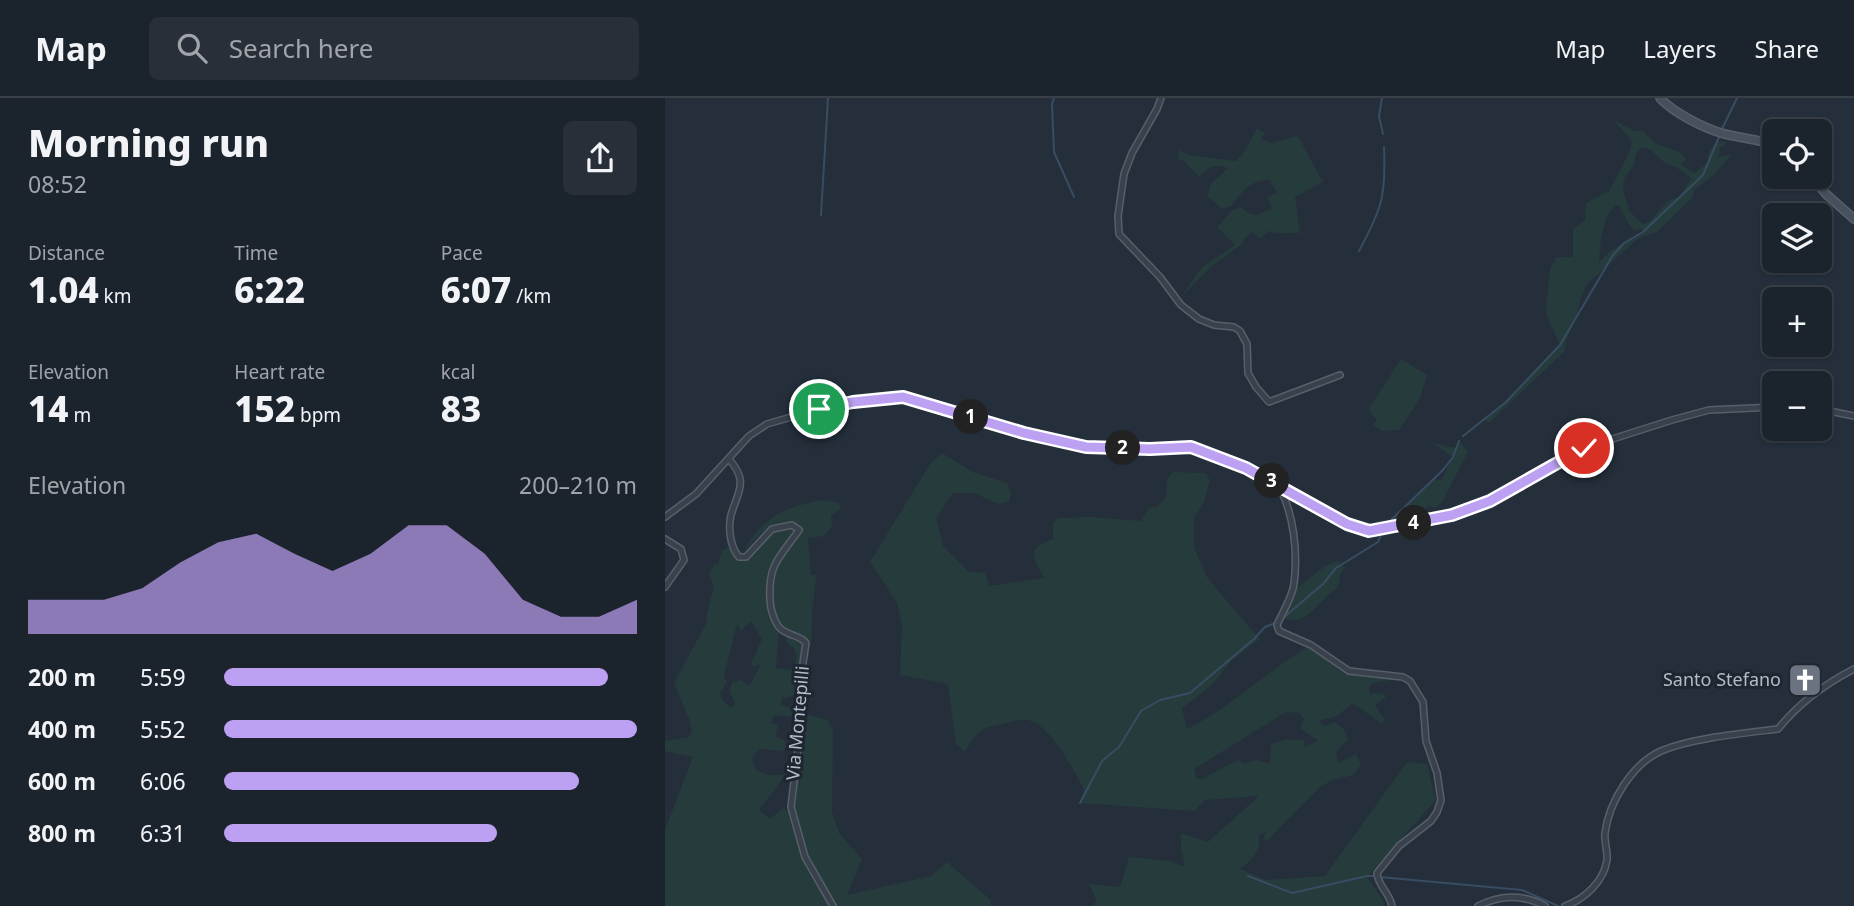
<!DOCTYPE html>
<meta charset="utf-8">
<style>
:root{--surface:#1b232c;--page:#282f38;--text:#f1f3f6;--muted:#a0a4a9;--line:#394048;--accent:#bca0f2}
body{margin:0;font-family:"Noto Sans",sans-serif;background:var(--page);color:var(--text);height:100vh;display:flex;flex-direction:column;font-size:26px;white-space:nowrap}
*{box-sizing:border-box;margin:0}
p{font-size:23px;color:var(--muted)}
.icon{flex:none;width:38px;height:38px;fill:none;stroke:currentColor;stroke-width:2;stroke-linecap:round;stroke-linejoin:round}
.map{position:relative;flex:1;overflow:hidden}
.sheet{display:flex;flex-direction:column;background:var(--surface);width:665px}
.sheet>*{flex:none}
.buttons{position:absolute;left:1097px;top:21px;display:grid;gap:14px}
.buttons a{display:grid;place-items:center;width:70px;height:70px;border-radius:10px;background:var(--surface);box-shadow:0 2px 5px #0004,0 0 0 2px var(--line);font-size:35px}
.pin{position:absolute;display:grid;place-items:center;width:60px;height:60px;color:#fff;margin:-30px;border:4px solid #fff;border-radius:50%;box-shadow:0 2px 7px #0007}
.km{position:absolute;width:35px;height:35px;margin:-18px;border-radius:50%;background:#222;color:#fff;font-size:19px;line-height:35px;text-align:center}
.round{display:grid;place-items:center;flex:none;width:74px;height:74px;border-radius:10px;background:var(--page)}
.summary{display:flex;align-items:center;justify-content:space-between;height:119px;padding:0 28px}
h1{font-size:38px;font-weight:800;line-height:52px}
.metrics{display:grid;grid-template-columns:repeat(3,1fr);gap:10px;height:119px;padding:7px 28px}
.metrics div{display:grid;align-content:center}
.metrics b{font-size:35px;font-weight:800}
.metrics small{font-size:19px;font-weight:400}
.metrics p{font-size:19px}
.chart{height:196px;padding:14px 28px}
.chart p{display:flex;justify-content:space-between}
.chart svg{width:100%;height:126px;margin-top:7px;fill:var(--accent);opacity:.7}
ul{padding:0 28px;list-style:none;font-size:23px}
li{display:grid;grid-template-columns:112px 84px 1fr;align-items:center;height:52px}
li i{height:18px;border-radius:9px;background:var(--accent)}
header{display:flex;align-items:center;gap:42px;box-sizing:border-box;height:98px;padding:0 35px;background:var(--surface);border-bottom:2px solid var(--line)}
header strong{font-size:33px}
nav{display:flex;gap:38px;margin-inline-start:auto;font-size:24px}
.search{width:490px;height:63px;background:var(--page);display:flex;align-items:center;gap:18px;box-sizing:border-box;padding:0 24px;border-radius:10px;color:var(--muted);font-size:26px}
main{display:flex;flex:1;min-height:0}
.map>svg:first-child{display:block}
.green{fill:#263b3c;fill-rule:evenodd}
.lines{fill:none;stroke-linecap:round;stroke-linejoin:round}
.stream{stroke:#384c62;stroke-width:2}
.street-casing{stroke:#565f6a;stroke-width:8}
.secondary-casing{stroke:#565f6a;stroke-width:10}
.street{stroke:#38414c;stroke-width:5}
.secondary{stroke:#46505f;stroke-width:7}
.route-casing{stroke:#fff;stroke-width:14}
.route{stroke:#bca0f2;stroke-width:9}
.labels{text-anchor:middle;stroke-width:6;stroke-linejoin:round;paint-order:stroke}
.poi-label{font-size:18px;fill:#b3bcc7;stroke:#1d2631;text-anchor:end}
.street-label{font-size:18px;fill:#b3bcc7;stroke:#1d2631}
</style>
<header>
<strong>Map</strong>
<div class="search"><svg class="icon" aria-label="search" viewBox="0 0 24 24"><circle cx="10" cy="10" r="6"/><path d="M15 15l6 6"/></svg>Search here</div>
<nav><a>Map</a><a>Layers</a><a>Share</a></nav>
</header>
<main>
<section class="sheet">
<div class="summary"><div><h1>Morning run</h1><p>08:52</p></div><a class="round"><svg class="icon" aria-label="share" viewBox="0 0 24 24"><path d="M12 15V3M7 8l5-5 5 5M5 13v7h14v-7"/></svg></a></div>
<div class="metrics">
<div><p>Distance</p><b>1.04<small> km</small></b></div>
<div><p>Time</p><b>6:22</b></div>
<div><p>Pace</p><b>6:07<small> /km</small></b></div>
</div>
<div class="metrics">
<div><p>Elevation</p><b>14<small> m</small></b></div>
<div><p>Heart rate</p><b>152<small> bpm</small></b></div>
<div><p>kcal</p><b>83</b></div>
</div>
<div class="chart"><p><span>Elevation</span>200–210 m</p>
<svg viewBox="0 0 160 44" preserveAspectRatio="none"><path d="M0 44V32L10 32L20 32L30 28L40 19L50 12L60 9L70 16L80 22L90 16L100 6L110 6L120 16L130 32L140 38L150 38L160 32V44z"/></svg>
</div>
<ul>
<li><b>200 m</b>5:59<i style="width:93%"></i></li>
<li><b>400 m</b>5:52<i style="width:100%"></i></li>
<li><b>600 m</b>6:06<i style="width:86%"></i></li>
<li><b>800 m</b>6:31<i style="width:66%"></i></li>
</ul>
</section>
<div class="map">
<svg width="1189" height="808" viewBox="0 0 1189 808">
<rect width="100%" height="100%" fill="#242f3b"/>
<!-- green -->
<g class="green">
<path d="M 948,22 L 970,33 L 978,33 L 990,45 L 1014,54 L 1021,61 L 1016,67 L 1030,75 L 1042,65 L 1044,53 L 1052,43 L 1063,44 L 1055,50 L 1054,59 L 1067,56 L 1050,76 L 1030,91 L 1027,100 L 992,134 L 974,140 L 924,184 C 915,196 915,208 910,222 C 905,234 900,241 899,254 L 825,324 L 817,322 L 841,304 L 895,247 L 882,219 L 881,211 L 885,171 L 891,159 L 908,159 L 908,131 L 920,122 L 921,105 L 944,93 L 964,55 L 967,46 L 965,40 ZM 977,50 L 984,51 L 1001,66 L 1011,69 L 1026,80 L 1015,99 L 1003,103 L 983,125 L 978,126 L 964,113 L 958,90 L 959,81 L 969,67 L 971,55 ZM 951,107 L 954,108 L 964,126 L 970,133 L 976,131 L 978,134 L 947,152 L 934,164 C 935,148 937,118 951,107 Z"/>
<path d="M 592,30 L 600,35 L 596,41 L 606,45 L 633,38 L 658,84 L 630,99 L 635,135 C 623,134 615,137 604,133 L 594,141 L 588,134 L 579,141 L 577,146 L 547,168 L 516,199 L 537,169 L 570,147 L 552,129 L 568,112 L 576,109 C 588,121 593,117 607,110 L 602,100 L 612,94 L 604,82 C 583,83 578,94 566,108 L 557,111 L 542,98 L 546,86 L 563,70 C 549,65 544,68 534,79 L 519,63 L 513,62 L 514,52 L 524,57 L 571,63 L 579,54 Z"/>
<polygon points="736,261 762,277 755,300 734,332 718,333 708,327 712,322 704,313 705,309"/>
<polygon points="794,343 803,354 777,404 770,410 765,408 752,414 747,423 718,428 715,426 724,423 769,381 776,382 788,359 768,345 790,350"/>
<path d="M 277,355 L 310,375 L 342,385 L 346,395 L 344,404 L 333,406 L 309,395 L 289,395 C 280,402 279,411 271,419 L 278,448 L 303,473 L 320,475 L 324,488 L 379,480 C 369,460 359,451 388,441 L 388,425 L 393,420 L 425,419 L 476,423 L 484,410 L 491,409 L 501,400 L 502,381 L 508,374 L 540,375 L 545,382 L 538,407 L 529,419 L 529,449 L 543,481 L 595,541 L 567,562 L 547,587 L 517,610 L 522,631 C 567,609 603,572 646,547 L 684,573 L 727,577 L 731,581 L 708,585 L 704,589 L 705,596 L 717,595 L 721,599 L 710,607 L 720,622 L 717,626 L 688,605 L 672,618 L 654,623 L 659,628 L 670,624 L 679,631 L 683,641 L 671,654 L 673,665 L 691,656 L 696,666 L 689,677 L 668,682 L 655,689 L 602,743 L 599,741 L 600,734 L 594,737 C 597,753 587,762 575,771 L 601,782 L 660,778 L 742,664 L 762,666 L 771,702 L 702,779 L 718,802 L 719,808 L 427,808 L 432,803 L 424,786 L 455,789 L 464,759 L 506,763 L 520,769 L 516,752 L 516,735 L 543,744 L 594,698 L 540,702 L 529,713 L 415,705 L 419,691 C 409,673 384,624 362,622 C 355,621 347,624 341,625 C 315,630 313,632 300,654 L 291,646 L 283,586 L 235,577 L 237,527 L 232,505 L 205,464 L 265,366 ZM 621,614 L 634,615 L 639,621 L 635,630 L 653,643 L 639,649 L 639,642 L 619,642 L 606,646 L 605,666 L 592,662 L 580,666 L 573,662 L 537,681 L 532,681 L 529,671 Z"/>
<path d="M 157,402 L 174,405 L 176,410 L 166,418 L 167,428 L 159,438 L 143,440 L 146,477 L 151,477 C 151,488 149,496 148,506 C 144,528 153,549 134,565 L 134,595 L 122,600 L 117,599 L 116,607 L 129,610 L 126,619 L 109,617 L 106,625 L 113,627 L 110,639 L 120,642 L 121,649 L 118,653 L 96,651 L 90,655 L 87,662 L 91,672 C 102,678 109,678 121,676 L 94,712 L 105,721 L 118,710 L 127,716 L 137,615 L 163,622 L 168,632 L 167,714 L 174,735 L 197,761 L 182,797 L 266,778 L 282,764 L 326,802 L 326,808 L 0,808 L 0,732 L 28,659 L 0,653 L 0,643 L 23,639 L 27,634 L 25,623 L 9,585 L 42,524 L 42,515 L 49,488 L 44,477 L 49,466 L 53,467 L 57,452 L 67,448 L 74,459 L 81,459 L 107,431 L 126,426 C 106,418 91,442 78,453 C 100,418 117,410 157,402 ZM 86,523 L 97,541 L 86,566 L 89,569 L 96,566 L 85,587 L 73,581 L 72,584 L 68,583 L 64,593 L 70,605 L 67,610 L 58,603 L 55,595 L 62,584 L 59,578 L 72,526 L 76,533 ZM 114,530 L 121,535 C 121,543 122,546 129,550 L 132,558 L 128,572 L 111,570 Z"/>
<path d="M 672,463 L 680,469 L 674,479 L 675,486 C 670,492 664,496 658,502 C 647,513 633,531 616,517 L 627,494 L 660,468 Z"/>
</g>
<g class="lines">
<!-- stream -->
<g class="stream">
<polyline points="389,0 387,6 389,54 409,99"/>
<polyline points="717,0 714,18 718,36"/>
<polyline points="1057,31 1072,0"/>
<polyline points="156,117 163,0"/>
<path d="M 694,153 C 717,110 721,99 719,49"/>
<polyline points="798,338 841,304 895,247 948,157 959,145 978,134 1038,77 1054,39"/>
<polyline points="721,427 778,372 788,359 794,343"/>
<polyline points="618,520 658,486 671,470 713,444 716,437"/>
<polyline points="415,705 437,663 454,649 476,613 495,602 525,595 589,541 600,529 610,525"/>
<polyline points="583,778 627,795 702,778 709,778"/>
<polyline points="715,779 857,792 893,808"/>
</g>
<!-- street casing -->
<g class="street-casing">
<g id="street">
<polyline points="496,0 492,11 467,55 459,76 453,118 454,136 495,179 516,207 534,221 549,227 569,229 575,233 582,246 583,275 591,289 604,304 675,277"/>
<polyline points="1155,311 1189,318"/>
<path d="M 64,361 C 84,384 73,393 66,417 C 63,430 65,449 74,459 L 81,459 L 107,431 L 127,427 L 134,432 C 115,459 103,466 105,501 C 105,510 109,521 113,528 C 120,538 134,536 141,545 L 138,565 L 138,608 L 126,709 L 140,759 L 168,808"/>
<path d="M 614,388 C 629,416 633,455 629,486 C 627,500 617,515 612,527 L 614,533 L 646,547 L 684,573 L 738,579 L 745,583 L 758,604 L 761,643 L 772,675 L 776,702 L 772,714 L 766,723 L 734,748 L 712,775 C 713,788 724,794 727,808"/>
<polyline points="0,419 31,396 84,338 102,326 154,311 208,301 238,299 262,305 359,335 421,349 485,351 526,349 581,370 682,426 704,433 787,417 825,403 919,350 1007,322 1044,312 1110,309"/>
<polyline points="0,441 16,451 19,462 0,489"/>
<path d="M 813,808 C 835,797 858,796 880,808"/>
<path d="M 900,808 C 920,801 939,783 942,762 C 943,753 939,744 940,735 C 944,704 967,666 996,653 C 1027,640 1080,635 1113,631 C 1134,605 1160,586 1189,571"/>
</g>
</g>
<!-- secondary casing -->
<g class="secondary-casing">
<g id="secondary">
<path d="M 995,0 C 1009,15 1037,29 1056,35 C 1074,40 1092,41 1110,47"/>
<polyline points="1146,79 1161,96 1189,121"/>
</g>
</g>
<!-- street -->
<use href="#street" class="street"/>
<!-- secondary -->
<use href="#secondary" class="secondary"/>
</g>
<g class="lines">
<!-- route casing -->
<g class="route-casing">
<polyline id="route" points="154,311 188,304 238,299 359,335 421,349 485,351 526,349 581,370 682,426 704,433 787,417 825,403 919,350"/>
</g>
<!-- route -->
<use href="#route" class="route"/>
</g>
<!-- icons -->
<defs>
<g id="church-square" transform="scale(1.75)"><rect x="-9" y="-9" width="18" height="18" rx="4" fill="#6b7280" stroke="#1d2631"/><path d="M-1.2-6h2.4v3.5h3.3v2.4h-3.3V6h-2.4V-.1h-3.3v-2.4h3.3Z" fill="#fff"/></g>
</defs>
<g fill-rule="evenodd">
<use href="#church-square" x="1140" y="582"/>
</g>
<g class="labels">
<!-- poi labels -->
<g class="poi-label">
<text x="1116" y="588">Santo Stefano</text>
</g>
<!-- street labels -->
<g class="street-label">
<text transform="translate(133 625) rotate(-85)" y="6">Via Montepilli</text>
</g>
</g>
</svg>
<div class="buttons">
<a><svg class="icon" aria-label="locate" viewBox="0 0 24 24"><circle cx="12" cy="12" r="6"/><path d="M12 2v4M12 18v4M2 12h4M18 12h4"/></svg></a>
<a><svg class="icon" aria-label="layers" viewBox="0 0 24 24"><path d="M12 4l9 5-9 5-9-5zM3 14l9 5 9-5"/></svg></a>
<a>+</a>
<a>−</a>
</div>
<div class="pin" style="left:154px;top:311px;background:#1e9e55"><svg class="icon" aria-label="arrive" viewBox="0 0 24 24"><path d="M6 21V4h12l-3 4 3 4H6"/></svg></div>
<div class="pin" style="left:919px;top:350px;background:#d93025"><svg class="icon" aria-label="check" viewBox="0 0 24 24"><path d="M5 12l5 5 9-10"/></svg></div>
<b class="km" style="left:306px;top:319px">1</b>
<b class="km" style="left:458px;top:350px">2</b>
<b class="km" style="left:607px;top:383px">3</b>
<b class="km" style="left:749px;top:425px">4</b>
</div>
</main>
